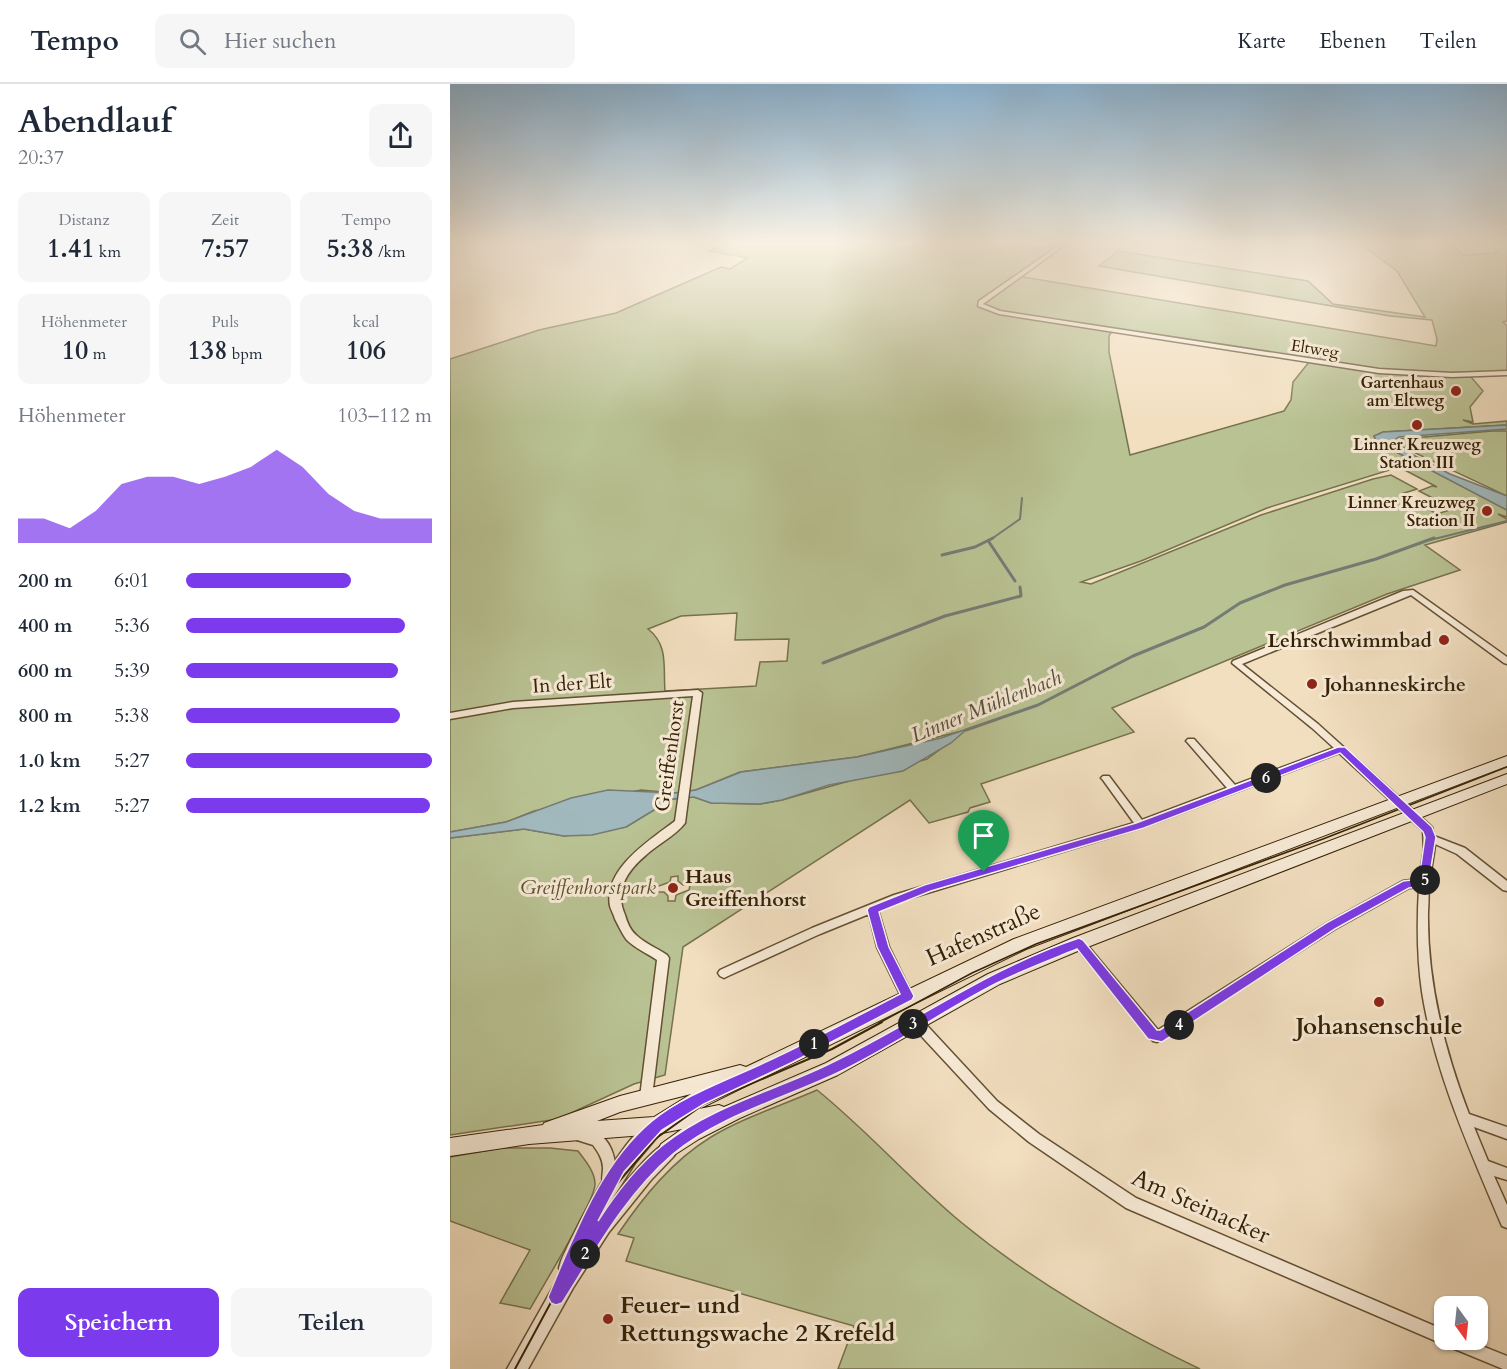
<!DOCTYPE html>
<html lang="de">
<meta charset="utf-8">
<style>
:root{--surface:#fff;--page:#f6f6f7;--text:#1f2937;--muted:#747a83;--line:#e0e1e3;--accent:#7c3aed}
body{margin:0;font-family:Cardo,serif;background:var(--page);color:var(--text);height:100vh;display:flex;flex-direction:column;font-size:22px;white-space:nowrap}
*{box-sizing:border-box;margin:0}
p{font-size:20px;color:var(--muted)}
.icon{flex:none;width:33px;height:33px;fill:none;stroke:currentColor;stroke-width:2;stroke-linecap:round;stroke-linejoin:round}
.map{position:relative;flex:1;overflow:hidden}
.sheet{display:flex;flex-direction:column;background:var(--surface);width:450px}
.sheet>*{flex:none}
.needle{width:39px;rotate:165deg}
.controls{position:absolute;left:984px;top:1212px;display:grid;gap:12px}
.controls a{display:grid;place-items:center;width:54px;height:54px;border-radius:12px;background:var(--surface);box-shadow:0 2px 4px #0004;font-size:30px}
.pin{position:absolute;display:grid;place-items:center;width:51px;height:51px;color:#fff;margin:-62px -26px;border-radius:50% 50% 50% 0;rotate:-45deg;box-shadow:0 0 6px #0007}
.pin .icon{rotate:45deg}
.km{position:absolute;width:30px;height:30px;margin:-15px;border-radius:50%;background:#222;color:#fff;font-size:16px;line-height:30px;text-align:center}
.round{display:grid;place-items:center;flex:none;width:63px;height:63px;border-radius:12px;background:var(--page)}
.overview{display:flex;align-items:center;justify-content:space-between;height:102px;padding:0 18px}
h1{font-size:33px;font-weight:800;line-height:45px}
.figures{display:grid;grid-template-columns:repeat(3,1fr);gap:9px;height:102px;padding:6px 18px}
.figures div{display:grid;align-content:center;border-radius:12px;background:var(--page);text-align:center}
.figures b{font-size:26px;font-weight:800}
.figures small{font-size:16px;font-weight:400}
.figures p{font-size:16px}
.chart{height:168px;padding:12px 18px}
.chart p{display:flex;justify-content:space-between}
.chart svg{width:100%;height:108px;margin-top:6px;fill:var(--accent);opacity:.7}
.primary-button{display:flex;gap:12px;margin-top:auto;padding:12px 18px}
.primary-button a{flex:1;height:69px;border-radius:12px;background:var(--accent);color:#fff;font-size:24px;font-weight:800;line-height:69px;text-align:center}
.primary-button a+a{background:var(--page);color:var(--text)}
ul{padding:0 18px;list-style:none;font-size:20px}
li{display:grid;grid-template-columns:96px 72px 1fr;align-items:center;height:45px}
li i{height:15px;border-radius:8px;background:var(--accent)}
header{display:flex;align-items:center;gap:36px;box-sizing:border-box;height:84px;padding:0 30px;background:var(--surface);border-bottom:2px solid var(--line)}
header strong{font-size:28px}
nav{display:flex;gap:33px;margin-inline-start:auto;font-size:21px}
.search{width:420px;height:54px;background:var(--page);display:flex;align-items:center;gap:15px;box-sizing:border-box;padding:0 21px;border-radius:12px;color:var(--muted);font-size:22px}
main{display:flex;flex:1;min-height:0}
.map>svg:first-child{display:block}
.green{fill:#b9c293;stroke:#76724c;stroke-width:1.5;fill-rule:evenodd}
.water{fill:#a1b9be;stroke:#757c74;stroke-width:1.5}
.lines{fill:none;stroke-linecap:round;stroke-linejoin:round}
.stream-far1{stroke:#757c74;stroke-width:2}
.stream{stroke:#757c74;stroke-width:3}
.minor-casing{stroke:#645033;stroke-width:3}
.tertiary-casing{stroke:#645033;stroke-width:3}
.secondary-casing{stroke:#342104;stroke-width:2}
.minor{fill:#f7ead6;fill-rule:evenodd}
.tertiary{fill:#f7ead6;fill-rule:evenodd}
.secondary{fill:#f7ead6;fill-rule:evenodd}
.tram-far1{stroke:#342104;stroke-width:1.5}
.tram{stroke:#342104;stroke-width:2}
.route{fill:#7c3aed;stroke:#fff;stroke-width:1.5;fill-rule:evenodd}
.poi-dot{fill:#8f2418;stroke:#f7ead6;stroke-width:2}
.labels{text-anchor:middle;stroke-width:6;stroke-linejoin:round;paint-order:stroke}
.far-street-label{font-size:16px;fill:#342104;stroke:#f7ead6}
.far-poi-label{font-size:16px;font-weight:bold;fill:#342104;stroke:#f7ead6;text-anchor:end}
.poi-label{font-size:20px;font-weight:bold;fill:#342104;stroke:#f7ead6;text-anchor:start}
.street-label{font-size:20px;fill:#342104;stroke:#f7ead6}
.park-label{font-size:20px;font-style:italic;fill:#5c512f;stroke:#f7ead6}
.water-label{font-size:21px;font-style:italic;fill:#554f3c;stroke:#f7ead6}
.near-street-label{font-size:24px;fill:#342104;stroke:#f7ead6}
.near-poi-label{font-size:24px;font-weight:bold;fill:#342104;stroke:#f7ead6}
</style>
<header>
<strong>Tempo</strong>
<div class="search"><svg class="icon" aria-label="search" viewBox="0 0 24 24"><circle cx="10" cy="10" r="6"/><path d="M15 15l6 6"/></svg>Hier suchen</div>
<nav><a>Karte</a><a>Ebenen</a><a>Teilen</a></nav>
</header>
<main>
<section class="sheet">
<div class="overview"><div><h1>Abendlauf</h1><p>20:37</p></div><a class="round"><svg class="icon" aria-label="share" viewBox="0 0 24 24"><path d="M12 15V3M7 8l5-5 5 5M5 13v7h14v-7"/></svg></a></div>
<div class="figures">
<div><p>Distanz</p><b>1.41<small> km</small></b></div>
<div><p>Zeit</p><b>7:57</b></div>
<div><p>Tempo</p><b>5:38<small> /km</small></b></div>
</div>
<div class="figures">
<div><p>Höhenmeter</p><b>10<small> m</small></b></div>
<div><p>Puls</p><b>138<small> bpm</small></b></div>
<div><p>kcal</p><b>106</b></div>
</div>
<div class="chart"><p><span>Höhenmeter</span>103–112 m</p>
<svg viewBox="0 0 160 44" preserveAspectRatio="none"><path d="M0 44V34L10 34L20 38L30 31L40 20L50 17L60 17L70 20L80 17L90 13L100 6L110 13L120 24L130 31L140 34L150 34L160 34V44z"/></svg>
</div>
<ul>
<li><b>200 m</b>6:01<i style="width:67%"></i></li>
<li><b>400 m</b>5:36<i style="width:89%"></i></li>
<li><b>600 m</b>5:39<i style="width:86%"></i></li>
<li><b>800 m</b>5:38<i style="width:87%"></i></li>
<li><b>1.0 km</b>5:27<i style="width:100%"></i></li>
<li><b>1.2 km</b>5:27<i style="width:99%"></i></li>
</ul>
<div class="primary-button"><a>Speichern</a><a>Teilen</a></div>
</section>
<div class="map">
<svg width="1057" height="1285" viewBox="0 0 1057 1285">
<rect width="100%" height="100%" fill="#f2dfc0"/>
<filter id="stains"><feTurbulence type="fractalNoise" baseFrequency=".00333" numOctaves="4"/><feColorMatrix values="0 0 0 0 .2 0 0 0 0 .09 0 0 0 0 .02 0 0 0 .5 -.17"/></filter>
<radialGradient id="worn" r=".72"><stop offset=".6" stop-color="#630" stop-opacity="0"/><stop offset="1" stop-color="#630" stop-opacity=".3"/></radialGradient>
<!-- green -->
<g class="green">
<path d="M 277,158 L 615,158 L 567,192 L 986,262 L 987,255 L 982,236 L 940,232 L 649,182 L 668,167 L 858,197 L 883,220 L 975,233 L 947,187 L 908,158 L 997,158 L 1014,171 L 1047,169 L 1044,166 L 1057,164 L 1057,237 L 1053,238 L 1057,242 L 1057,288 L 958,289 L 662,247 L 659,252 L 659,268 L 680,371 L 834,327 L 841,316 L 843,298 L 859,278 L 932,289 L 1021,293 L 1033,307 L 1020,323 L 1023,338 L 1013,336 L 1023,340 L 1057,337 L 1057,341 L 933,348 L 924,352 L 927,358 L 1057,426 L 1057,433 L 1048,430 L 1057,435 L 1057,438 L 975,461 L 1010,486 L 937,510 L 662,624 L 684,648 L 531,700 L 540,718 L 520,724 L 518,728 L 479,739 L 460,716 L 233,863 L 215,991 L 184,1000 L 108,1035 L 0,1051 L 0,754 L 74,745 L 114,752 L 176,743 L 222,715 L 244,713 L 261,719 L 310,720 L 332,716 L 477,675 L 516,646 L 407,673 L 290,688 L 246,706 L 225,709 L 191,706 L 84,727 L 56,738 L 0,748 L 0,275 L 89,246 L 166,229 L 271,183 L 280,185 L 298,174 L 260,167 ZM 949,383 L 987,403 L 982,402 L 969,407 L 1002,424 L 1019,420 L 987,430 L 951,410 L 967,405 L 941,391 L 923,395 L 811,431 L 641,500 L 631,498 L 691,477 L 817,424 ZM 287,529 L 285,556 L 339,555 L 337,577 L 310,578 L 306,602 L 215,607 C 213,584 219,561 198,545 L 231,532 ZM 228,792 L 228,797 L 233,801 L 240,801 L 239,806 L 226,811 L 225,817 L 218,817 L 218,812 L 214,808 L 206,808 L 206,803 L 220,798 L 221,793 Z"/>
<polygon points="1042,347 1057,347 1057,412 944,359 951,355"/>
<path d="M 367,1006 C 418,1047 461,1097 512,1139 C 585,1199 665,1244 750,1285 L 388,1285 L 404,1242 L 176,1177 L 184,1154 L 168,1150 C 193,1113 222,1077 261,1053 C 292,1034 333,1021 367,1006 Z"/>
<path d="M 52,1064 L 100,1064 L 128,1067 C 135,1076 145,1088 145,1100 C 145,1118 92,1203 80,1225 L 50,1219 L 80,1166 L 0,1137 L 0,1073 Z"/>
</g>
<!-- water -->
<g class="water">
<polygon points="1057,341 1057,345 949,353 940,359 1000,390 1057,412 1057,426 927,358 924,352 933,348"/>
<polygon points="517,645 501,659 453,687 379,701 332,716 310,720 261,719 244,713 222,715 176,743 142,751 114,752 74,745 0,754 0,748 56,738 121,714 158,706 225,709 246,706 291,688 407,673 491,654"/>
</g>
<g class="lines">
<!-- stream-far1 -->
<g class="stream-far1">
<polyline points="540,456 570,435 572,414"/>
<polyline points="980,456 1057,437"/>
</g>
<!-- stream -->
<g class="stream">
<polyline points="539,458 565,497"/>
<polyline points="492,471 525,463 543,454"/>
<polyline points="373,579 495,532 571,512 570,503"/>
<polyline points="516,646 588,621 683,572 754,543 790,519 835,501 926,475 984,454"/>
</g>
<!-- minor casing -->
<g class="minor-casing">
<g id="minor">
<polygon points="614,158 619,158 533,220 550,227 929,285 1002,289 1057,287 1057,291 1002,293 929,289 549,230 528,222 529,217"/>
<path d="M 963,506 L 1057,573 L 1057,580 L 1054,579 L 961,511 L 792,580 L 868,640 L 982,743 L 984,752 L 1015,764 L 1057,797 L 1057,807 L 1053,806 L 1007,770 L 985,760 C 984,771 982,781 980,792 C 978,804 979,816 978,828 C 977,898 994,965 1019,1030 L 1057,1043 L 1057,1055 L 1024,1043 L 1038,1077 L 1057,1084 L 1057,1096 L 1044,1092 L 1057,1121 L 1057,1144 L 1052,1142 C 1020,1066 985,990 972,908 C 967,873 967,838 969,803 L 959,804 L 885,845 L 707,958 L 703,957 L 623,859 L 625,856 L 629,855 L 633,856 L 708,946 L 877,839 L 953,797 L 969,795 L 974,766 L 973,747 L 889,669 L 694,743 L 451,817 L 428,826 L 439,863 L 463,912 L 461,915 L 457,917 L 453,915 L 451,912 L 427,863 L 419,830 L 370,850 L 278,892 L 274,894 L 270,892 L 268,889 L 270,886 L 362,844 L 444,811 L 684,739 L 653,696 L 651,694 L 653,692 L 659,692 L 692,736 L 777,704 L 738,659 L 736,657 L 738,655 L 744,655 L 785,701 L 884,664 L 862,644 L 782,579 L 783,577 L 953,507 Z"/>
<path d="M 248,606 L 252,609 L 235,739 C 225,752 208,760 196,771 C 177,787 164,806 175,831 C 177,838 180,846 186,851 C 194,859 207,864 217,871 L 219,874 L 202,1013 L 200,1017 L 196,1019 L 192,1017 L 190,1013 L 207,876 C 197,869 184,864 176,855 C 172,849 168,841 165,835 C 164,831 161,826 160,822 C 153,785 200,756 225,737 L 243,612 L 63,624 L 0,635 L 0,629 L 63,618 Z"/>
<polygon points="466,933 470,934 547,1017 589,1050 686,1114 994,1246 994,1256 1017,1256 1057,1272 1057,1285 1053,1285 995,1261 676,1124 579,1058 539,1025 462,942 460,938 462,934"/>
<path d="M 132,1046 C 138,1048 146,1048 150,1051 C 164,1060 169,1086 163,1099 L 158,1101 L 153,1099 C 151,1094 153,1091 153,1084 C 153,1075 148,1068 143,1061 L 127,1056 L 126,1052 L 127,1048 Z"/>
</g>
</g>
<!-- tertiary casing -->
<g class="tertiary-casing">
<path id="tertiary" d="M 207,1033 L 213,1036 L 216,1041 L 213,1046 L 185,1079 L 159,1120 C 171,1104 201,1065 218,1058 L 224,1060 L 227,1066 L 224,1072 L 201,1096 L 159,1148 L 123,1204 L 78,1285 L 57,1285 L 111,1189 L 109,1184 L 111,1177 C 126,1144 174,1046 207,1033 Z"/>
</g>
<!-- secondary casing -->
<g class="secondary-casing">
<path id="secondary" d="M 1057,672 L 1057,682 L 576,865 L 249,1025 L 269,1021 L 274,1023 L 376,979 L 538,890 L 623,854 L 1057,690 L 1057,700 L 635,864 L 550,900 L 388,991 L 290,1034 L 249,1055 L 218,1075 L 211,1072 L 208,1066 L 211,1060 L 232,1045 L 207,1050 L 79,1060 L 0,1072 L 0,1054 L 93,1041 L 94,1039 L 170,1012 L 290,981 L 296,983 L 564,855 ZM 241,1010 L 204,1033 L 147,1037 L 170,1028 Z"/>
</g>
<!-- minor -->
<use href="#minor" class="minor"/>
<!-- tertiary -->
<use href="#tertiary" class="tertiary"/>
<!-- secondary -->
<use href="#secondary" class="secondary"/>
<!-- tram-far1 -->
<polyline class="tram-far1" points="429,939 522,889 586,860 873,755 1057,683"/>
<!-- tram -->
<polyline class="tram" points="65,1285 161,1107 205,1055 254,1020 382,965 432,938"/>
</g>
<!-- sky -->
<linearGradient id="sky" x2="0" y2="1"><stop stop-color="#8bb6d7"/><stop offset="0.47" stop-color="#f9f1e3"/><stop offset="1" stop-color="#f9f1e3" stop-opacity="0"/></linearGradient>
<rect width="1057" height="338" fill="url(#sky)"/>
<!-- route -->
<path class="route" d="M 888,663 L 895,663 L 982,743 L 986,753 L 978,802 L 959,804 L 885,845 L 712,958 L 698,955 L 627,865 C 600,876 573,886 547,899 C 492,927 441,964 385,990 C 332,1015 269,1032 223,1070 C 176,1110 145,1167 112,1219 L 106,1221 L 101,1219 L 98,1213 C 124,1152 150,1080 202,1037 C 233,1011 283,994 320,976 C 364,956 407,932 450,910 L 427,863 L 417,826 L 419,823 L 474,801 L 686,739 ZM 890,669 L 973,748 L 975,753 L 969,795 L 953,797 L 876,839 L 710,946 L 707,946 L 633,856 L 629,854 C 538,884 462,941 377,981 C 323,1007 260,1023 213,1061 C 187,1082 166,1109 148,1137 L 174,1088 L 212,1046 L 254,1020 L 343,978 L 462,916 L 464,912 L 439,863 L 429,828 L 481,807 L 694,744 Z"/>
<!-- markers -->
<g class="poi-dot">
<circle cx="1006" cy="307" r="6"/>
<circle cx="967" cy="341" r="6"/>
<circle cx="1037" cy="427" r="6"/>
<circle cx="994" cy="556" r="6"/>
<circle cx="862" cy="600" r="6"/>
<circle cx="223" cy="804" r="6"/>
<circle cx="929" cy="918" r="6"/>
<circle cx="158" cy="1235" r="6"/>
</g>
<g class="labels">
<!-- far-street labels -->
<g class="far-street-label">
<text transform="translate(865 264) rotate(9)" y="6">Eltweg</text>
</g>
<!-- far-poi labels -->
<g class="far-poi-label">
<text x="994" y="304">Gartenhaus<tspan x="994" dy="18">am Eltweg</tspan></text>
<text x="967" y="366" text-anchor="middle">Linner Kreuzweg<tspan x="967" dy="18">Station III</tspan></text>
<text x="1025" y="424">Linner Kreuzweg<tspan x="1025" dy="18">Station II</tspan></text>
</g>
<!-- poi labels -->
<g class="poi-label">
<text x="982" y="563" text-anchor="end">Lehrschwimmbad</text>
<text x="874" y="607">Johanneskirche</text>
<text x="235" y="799">Haus<tspan x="235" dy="23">Greiffenhorst</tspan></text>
</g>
<!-- street labels -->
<g class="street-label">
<text transform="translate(122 599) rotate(-4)" y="7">In der Elt</text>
<text transform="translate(219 672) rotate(-82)" y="7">Greiffenhorst</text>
</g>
<!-- park labels -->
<g class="park-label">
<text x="138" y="810">Greiffenhorstpark</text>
</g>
<!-- water labels -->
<g class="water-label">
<text transform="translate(536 622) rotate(-22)" y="7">Linner Mühlenbach</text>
</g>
<!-- near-street labels -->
<g class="near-street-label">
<text transform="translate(533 850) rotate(-24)" y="8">Hafenstraße</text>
<text transform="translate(751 1122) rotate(24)" y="8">Am Steinacker</text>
</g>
<!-- near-poi labels -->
<g class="near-poi-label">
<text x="929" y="950">Johansenschule</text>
<text x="170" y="1229" text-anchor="start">Feuer- und<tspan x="170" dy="28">Rettungswache 2 Krefeld</tspan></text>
</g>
</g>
<rect width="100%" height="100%" filter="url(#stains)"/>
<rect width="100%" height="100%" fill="url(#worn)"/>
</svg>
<div class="controls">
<a><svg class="needle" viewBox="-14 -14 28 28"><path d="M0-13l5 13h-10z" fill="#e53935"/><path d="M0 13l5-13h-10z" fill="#747a83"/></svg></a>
</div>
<div class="pin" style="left:534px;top:788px;background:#1e9e55"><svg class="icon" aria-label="arrive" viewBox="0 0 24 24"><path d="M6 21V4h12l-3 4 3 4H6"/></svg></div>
<b class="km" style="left:364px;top:960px">1</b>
<b class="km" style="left:135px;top:1170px">2</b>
<b class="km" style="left:463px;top:940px">3</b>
<b class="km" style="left:729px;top:941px">4</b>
<b class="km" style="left:975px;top:796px">5</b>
<b class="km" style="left:816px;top:694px">6</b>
</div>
</main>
